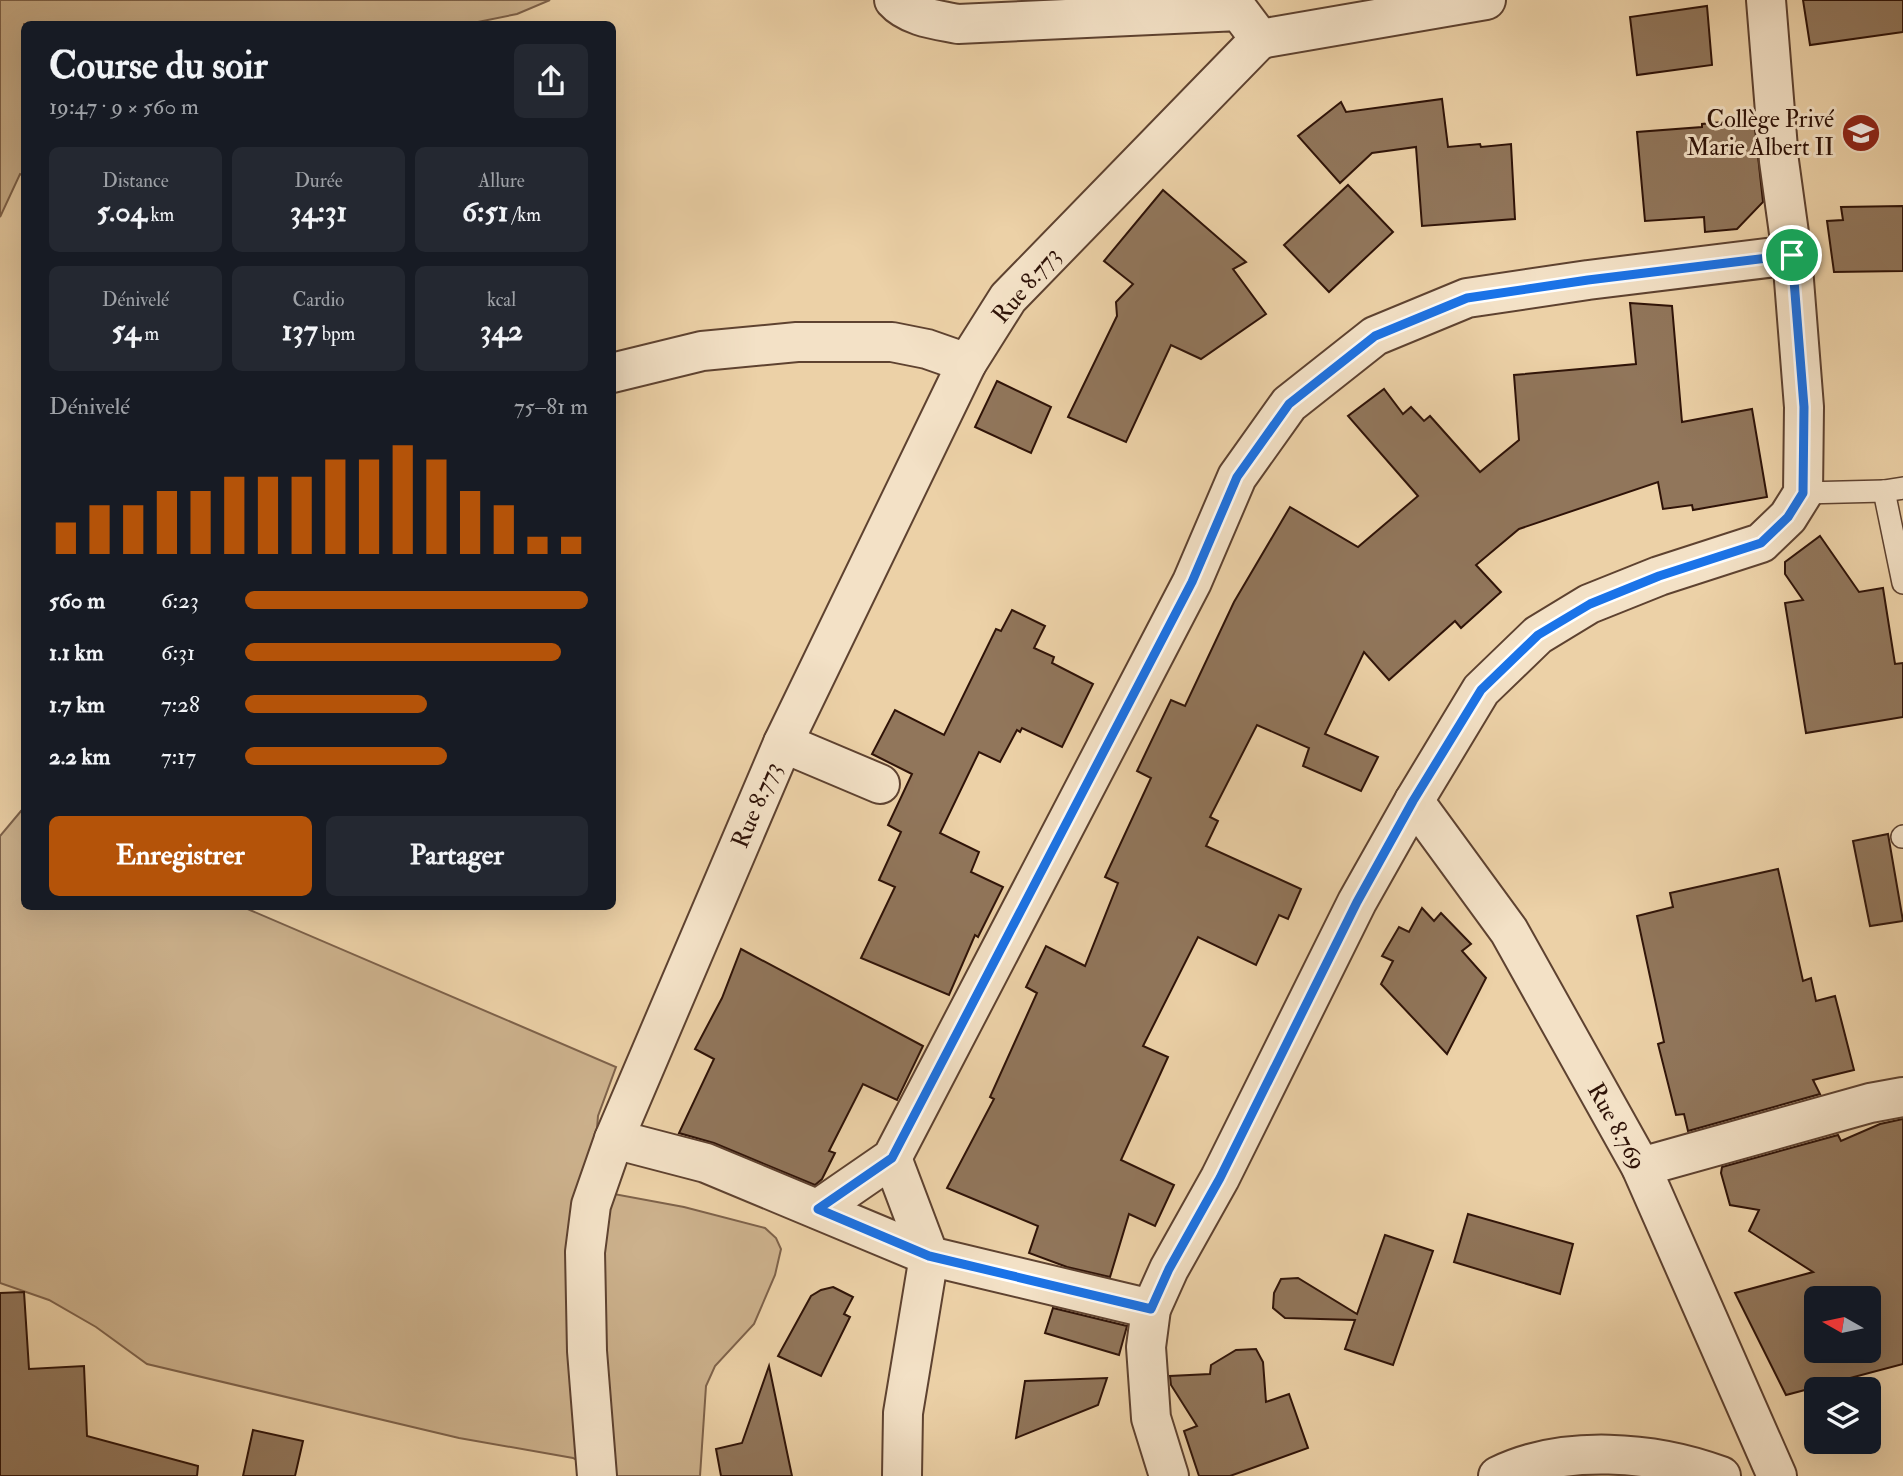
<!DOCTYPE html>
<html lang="fr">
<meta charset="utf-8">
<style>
:root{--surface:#171b24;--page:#242831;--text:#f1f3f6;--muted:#9ea1a6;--accent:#b45309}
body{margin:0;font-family:"IM FELL Double Pica",serif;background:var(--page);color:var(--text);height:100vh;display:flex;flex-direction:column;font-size:26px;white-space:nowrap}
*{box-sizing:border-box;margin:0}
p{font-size:23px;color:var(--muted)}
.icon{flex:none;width:38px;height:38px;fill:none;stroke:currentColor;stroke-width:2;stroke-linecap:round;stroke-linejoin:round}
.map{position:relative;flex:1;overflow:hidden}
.drawer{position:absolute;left:21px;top:21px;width:595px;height:889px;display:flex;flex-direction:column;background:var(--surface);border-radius:10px;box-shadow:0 7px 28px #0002}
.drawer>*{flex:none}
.needle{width:46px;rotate:279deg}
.controls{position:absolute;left:1804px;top:1286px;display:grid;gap:14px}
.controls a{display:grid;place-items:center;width:77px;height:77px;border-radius:10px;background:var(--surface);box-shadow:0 7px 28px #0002;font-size:35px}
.pin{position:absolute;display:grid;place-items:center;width:60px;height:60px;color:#fff;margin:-30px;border:4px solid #fff;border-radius:50%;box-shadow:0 2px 7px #0007}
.round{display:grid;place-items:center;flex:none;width:74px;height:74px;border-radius:10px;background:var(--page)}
.summary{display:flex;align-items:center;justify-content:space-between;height:119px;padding:0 28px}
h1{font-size:38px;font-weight:800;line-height:52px}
.stats{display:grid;grid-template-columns:repeat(3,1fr);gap:10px;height:119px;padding:7px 28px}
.stats div{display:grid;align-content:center;border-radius:10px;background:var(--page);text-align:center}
.stats b{font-size:30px;font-weight:800}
.stats small{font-size:19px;font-weight:400}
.stats p{font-size:19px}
.chart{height:196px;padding:14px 28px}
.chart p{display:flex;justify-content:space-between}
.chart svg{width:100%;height:126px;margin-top:7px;stroke:var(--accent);stroke-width:6}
.action{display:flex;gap:14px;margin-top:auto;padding:14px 28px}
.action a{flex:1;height:80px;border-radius:10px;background:var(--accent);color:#fff;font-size:28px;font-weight:800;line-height:80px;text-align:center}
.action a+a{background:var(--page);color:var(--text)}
ul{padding:0 28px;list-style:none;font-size:23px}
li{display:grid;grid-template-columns:112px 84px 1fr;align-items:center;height:52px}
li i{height:18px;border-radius:9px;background:var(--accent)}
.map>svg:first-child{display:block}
.green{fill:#ccb18c;stroke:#7e624a;stroke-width:2}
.building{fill:#91765b;stroke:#2f1308;stroke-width:2;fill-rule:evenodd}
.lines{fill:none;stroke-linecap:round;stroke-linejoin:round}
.lane-casing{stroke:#5e4230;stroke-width:24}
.street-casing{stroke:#5e4230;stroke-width:42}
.lane{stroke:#f3e1c6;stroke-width:21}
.street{stroke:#f3e1c6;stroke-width:38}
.route-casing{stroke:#fff;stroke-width:14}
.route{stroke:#1a73e8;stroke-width:9}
.labels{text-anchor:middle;stroke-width:6;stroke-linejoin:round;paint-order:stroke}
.poi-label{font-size:24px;fill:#2f1308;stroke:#f3e1c6;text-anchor:end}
.street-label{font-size:24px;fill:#2f1308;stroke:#f3e1c6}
</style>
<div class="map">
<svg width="1903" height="1476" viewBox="0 0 1903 1476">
<rect width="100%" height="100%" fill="#ecd1a7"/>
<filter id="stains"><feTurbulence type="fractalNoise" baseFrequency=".00286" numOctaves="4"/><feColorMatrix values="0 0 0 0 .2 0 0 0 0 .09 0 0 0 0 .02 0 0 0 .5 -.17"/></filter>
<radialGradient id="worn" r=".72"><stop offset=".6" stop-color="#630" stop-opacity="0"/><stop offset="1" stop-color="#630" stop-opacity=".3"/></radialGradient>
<!-- green -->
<g class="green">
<polygon points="0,0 550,0 517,14 468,24 24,24 24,176 20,174 0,217"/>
<polygon points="21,811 24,812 24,906 243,907 616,1067 598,1116 592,1190 684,1207 765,1228 776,1238 781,1249 775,1275 754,1324 715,1366 706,1386 700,1476 604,1476 573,1458 459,1438 147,1364 96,1327 49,1300 0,1283 0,836"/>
</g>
<!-- building -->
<g class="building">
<polygon points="1803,0 1903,0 1903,32 1810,45"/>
<polygon points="1707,6 1712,65 1637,75 1630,17"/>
<polygon points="1442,99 1448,147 1480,144 1481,147 1511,144 1515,219 1422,226 1416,147 1372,153 1340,183 1298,136 1341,102 1346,112"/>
<polygon points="1754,119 1763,202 1737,229 1705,232 1704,217 1645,221 1637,132 1702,127 1702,124"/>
<polygon points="1348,185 1393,232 1329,292 1284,245"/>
<polygon points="1163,190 1246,262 1233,269 1266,314 1201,359 1171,345 1126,442 1068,417 1117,316 1116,302 1133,284 1104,261"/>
<polygon points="1903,206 1903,271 1834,272 1827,221 1843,220 1841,207"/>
<polygon points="1630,303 1672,306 1682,422 1752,409 1767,497 1693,510 1692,505 1663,509 1658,482 1519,529 1476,565 1501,592 1461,628 1455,621 1389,680 1364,652 1325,734 1378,757 1361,791 1303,766 1309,748 1257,725 1210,817 1218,821 1206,846 1301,889 1288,919 1279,915 1256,965 1198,937 1143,1046 1168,1057 1121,1160 1174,1185 1155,1226 1129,1214 1110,1277 1067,1267 1029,1253 1038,1226 947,1188 994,1099 990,1097 1037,993 1026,987 1046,946 1085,966 1118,883 1105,877 1151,778 1137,771 1171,700 1185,706 1234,602 1290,507 1358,547 1418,496 1348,416 1384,389 1403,414 1411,407 1424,421 1430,416 1480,472 1519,440 1514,375 1636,364"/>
<polygon points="997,381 1051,407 1031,453 975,427"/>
<polygon points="1820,536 1859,592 1883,588 1895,664 1903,663 1903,717 1806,733 1785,603 1803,600 1785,574 1785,562"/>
<polygon points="1012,610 1045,626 1034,648 1054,657 1052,663 1093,684 1062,747 1022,728 1020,732 1017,730 1000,762 979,752 940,833 979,852 971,872 1003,887 978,937 975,935 949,995 861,958 895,887 879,880 901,832 888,825 912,774 872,754 895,710 944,735 996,629 1001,631"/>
<polygon points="1888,834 1903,921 1870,926 1853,841"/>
<polygon points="1778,869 1803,981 1811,978 1816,1001 1835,996 1854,1070 1813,1080 1820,1094 1688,1131 1684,1114 1676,1115 1658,1044 1664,1042 1637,916 1673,907 1670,893"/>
<polygon points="1422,908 1434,921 1441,913 1471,944 1462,951 1486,978 1447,1054 1381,984 1393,961 1382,956 1399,927 1409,932"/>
<polygon points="741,949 923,1046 897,1100 863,1084 829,1151 835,1153 822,1179 815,1185 714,1143 679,1133 714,1059 695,1049 722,998"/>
<path d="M 1903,1119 L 1903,1364 L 1786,1395 L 1735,1293 L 1813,1272 L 1749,1231 L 1759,1210 L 1730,1205 L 1721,1173 L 1722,1167 L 1838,1135 L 1841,1141 L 1880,1124 ZM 1816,1298 L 1869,1298 L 1869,1351 L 1816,1351 Z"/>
<polygon points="1468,1214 1573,1244 1560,1294 1454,1262"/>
<polygon points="1385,1235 1433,1251 1393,1365 1345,1349 1355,1320 1285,1318 1273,1308 1274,1293 1281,1279 1298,1278 1357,1314"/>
<polygon points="833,1287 853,1297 844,1314 850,1317 821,1376 778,1356 811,1296 821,1290"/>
<polygon points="24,1292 29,1369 84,1366 87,1436 198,1466 197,1476 0,1476 0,1293"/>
<polygon points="1053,1308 1127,1326 1119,1355 1045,1333"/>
<polygon points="1256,1349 1263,1362 1266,1402 1289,1394 1308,1448 1230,1476 1199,1476 1184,1431 1197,1426 1171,1385 1170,1376 1210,1374 1211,1365 1236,1350"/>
<polygon points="769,1366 792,1476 721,1476 716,1449 742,1443"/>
<polygon points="1107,1378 1098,1405 1016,1438 1025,1381"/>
<polygon points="253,1430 303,1441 295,1476 243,1476"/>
</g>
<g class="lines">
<!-- lane casing -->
<g class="lane-casing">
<g id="lane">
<polyline points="1884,491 1903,583"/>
<polyline points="1803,493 1884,491 1903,488"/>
<polyline points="1902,837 1903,836"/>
</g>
</g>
<!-- street casing -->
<g class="street-casing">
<g id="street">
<path d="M 894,0 C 909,17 938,20 958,24 L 1239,11 L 1260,39 L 1486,0"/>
<polyline points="612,373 702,351 797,342 892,342 927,349 967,363"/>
<polyline points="783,743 880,784"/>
<polyline points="1414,801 1509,931 1641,1167 1777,1476"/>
<polyline points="892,1158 929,1256 903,1413 902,1476"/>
<polyline points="1641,1167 1870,1103 1903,1097"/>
<polyline points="818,1209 892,1158 1192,582 1237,477 1289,404 1375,336 1467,298 1588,280 1792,255"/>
<polyline points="1151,1309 929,1256 706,1163 614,1139 783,743 967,363 1008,298 1260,39"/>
<polyline points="597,1476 587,1351 585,1252 591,1205 614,1139"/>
<polyline points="1169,1476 1151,1418 1146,1347 1151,1309 1169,1269 1220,1178 1357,902 1414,801 1481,690 1538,635 1589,604 1659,576 1761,543 1788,517 1803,493 1804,407 1792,255 1779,161 1766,0"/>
<path d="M 1498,1476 C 1563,1444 1654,1451 1721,1476"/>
</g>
</g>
<!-- lane -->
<use href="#lane" class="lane"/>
<!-- street -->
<use href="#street" class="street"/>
</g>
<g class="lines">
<!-- route casing -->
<g class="route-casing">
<polygon id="route" points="1792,255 1804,407 1803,493 1788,517 1761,543 1659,576 1590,604 1538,635 1481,690 1413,801 1357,902 1220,1178 1169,1269 1151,1309 929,1256 818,1209 892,1158 1192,582 1237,477 1289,404 1375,336 1467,298 1588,280"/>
</g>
<!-- route -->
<use href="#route" class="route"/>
</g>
<!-- icons -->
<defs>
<g id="school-disc" transform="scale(2.0125)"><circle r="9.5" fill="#8f2418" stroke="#f3e1c6"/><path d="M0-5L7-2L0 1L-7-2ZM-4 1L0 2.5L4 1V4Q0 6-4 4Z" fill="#fff"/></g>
</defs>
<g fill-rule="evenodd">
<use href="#school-disc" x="1861" y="133"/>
</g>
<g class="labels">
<!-- poi labels -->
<g class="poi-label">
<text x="1834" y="127">Collège Privé<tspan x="1834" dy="28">Marie Albert II</tspan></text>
</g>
<!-- street labels -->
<g class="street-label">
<text transform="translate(1026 285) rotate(-50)" y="8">Rue 8.773</text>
<text transform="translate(756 805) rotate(-67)" y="8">Rue 8.773</text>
<text transform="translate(1617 1126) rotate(61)" y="8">Rue 8.769</text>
</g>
</g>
<rect width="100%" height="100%" filter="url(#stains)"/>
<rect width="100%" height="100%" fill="url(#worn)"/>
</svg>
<div class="controls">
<a><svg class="needle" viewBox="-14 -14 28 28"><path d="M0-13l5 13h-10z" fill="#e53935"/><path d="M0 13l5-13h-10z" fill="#9ea1a6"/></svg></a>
<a><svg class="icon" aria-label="layers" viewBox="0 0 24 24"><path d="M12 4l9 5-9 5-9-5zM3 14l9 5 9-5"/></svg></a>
</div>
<div class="pin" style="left:1792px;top:255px;background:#1e9e55"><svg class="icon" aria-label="arrive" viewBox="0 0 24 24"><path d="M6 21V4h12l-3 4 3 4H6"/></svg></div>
<section class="drawer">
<div class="summary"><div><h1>Course du soir</h1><p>19:47 · 9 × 560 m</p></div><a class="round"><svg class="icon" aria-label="share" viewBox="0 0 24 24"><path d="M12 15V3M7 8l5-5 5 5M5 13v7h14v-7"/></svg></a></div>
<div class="stats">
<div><p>Distance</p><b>5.04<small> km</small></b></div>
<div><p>Durée</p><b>34:31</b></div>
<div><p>Allure</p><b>6:51<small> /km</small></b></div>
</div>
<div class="stats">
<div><p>Dénivelé</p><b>54<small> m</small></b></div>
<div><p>Cardio</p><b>137<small> bpm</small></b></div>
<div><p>kcal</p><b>342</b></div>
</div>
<div class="chart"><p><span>Dénivelé</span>75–81 m</p>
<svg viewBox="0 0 160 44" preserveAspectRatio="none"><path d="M5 44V33M15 44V27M25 44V27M35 44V22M45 44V22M55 44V17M65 44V17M75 44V17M85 44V11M95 44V11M105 44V6M115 44V11M125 44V22M135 44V27M145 44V38M155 44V38"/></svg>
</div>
<ul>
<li><b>560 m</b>6:23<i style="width:100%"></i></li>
<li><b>1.1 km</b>6:31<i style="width:92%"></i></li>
<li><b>1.7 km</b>7:28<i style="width:53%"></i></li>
<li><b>2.2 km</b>7:17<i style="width:59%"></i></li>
</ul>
<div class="action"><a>Enregistrer</a><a>Partager</a></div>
</section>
</div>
